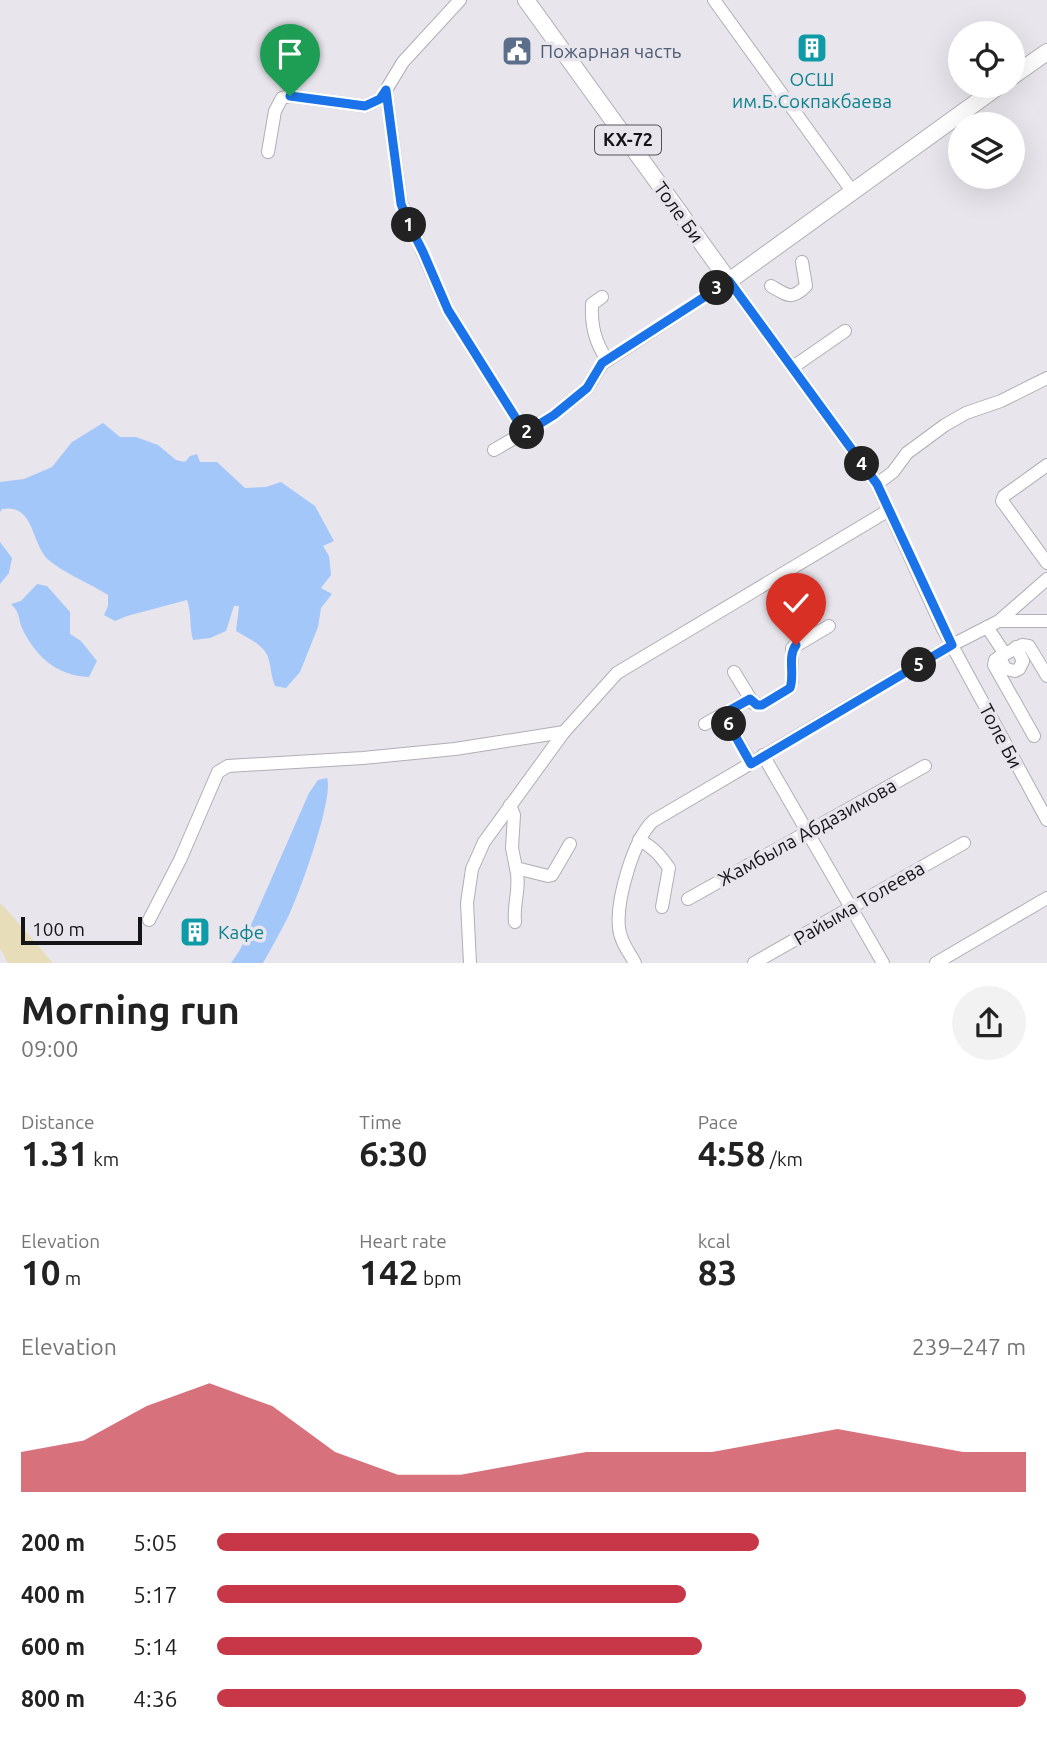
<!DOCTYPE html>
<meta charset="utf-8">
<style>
:root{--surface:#fff;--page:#f2f2f2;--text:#222;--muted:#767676;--accent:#c73747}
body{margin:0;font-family:Ubuntu,sans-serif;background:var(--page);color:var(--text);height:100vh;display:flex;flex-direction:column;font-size:26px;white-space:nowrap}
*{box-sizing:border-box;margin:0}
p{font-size:23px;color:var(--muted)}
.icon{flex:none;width:38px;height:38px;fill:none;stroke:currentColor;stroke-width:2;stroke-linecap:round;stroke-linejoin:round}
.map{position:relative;height:963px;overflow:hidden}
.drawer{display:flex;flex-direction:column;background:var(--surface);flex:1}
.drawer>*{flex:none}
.controls{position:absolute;left:948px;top:21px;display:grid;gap:14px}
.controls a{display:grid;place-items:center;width:77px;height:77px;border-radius:50%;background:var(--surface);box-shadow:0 7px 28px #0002;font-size:35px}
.scale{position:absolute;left:21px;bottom:18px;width:121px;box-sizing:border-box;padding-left:7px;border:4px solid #151417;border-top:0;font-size:19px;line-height:24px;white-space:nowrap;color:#151417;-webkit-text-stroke:5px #e8e5ec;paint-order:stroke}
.pin{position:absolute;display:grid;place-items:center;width:60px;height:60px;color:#fff;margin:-72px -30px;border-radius:50% 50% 50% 0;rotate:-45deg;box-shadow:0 0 7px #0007}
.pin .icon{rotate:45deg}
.km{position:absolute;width:35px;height:35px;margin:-18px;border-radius:50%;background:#222;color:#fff;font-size:19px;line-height:35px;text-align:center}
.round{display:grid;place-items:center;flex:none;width:74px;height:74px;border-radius:37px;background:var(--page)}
.overview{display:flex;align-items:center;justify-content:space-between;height:119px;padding:0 21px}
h1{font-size:38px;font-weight:700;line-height:52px}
.stats{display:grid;grid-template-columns:repeat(3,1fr);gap:10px;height:119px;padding:7px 21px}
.stats div{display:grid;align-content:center}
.stats b{font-size:35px;font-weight:700}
.stats small{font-size:19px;font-weight:400}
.stats p{font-size:19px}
.chart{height:196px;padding:14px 21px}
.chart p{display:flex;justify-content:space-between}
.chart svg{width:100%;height:126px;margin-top:7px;fill:var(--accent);opacity:.7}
ul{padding:0 21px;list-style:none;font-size:23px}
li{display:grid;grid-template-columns:112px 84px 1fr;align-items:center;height:52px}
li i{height:18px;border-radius:9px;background:var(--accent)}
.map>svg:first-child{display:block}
.sand{fill:#e7ddb8}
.water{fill:#a4c7fa}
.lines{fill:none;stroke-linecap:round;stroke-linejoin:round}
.minor-casing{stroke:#b1aeb6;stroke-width:14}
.major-casing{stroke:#b1aeb6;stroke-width:18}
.minor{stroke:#fff;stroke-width:12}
.major{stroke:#fff;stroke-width:16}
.route-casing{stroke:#fff;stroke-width:14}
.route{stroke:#1a73e8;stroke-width:9}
.labels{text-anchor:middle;stroke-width:7;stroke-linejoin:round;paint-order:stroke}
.shield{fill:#e8e5ec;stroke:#545357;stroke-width:2}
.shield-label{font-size:18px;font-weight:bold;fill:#151417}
.service-label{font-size:19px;fill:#4e5e75;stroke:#e8e5ec;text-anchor:start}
.culture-label{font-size:19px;fill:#0d838f;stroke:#e8e5ec}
.street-label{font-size:19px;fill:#151417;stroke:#e8e5ec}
</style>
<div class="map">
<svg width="1047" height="963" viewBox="0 0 1047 963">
<rect width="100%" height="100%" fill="#e8e5ec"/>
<!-- sand -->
<polygon class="sand" points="0,903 6,909 53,963 8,963 0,948"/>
<!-- water -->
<g class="water">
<path d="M 103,423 L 120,437 L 136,437 L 158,445 L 176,460 L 185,462 L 190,456 L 197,454 L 200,462 L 217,462 L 245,488 L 266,487 L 281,482 L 315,506 L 334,541 L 323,546 L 329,556 L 331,575 L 321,588 L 332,594 L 321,608 L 318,627 L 300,672 L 286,688 L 275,686 C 271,676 271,666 268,657 C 263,644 247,638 236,631 L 239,606 L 234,606 L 226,631 L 210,638 L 193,640 C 189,626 192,614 187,600 L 127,616 L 115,621 L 104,615 L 108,606 L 108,595 C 92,584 54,569 44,555 C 31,536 32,504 2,509 L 0,512 L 0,482 L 24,479 L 52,467 L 72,442 Z"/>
<polygon points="0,542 12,558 9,573 0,584"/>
<path d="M 37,584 L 47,586 L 70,612 L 70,634 L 81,641 L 97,661 L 89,677 C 57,676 35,656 22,628 C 18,618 20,612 11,604 L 21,601 Z"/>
<path d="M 327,778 C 334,798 300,892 289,915 C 281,931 272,947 263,963 L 231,963 L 240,950 L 309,793 L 318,780 Z"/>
</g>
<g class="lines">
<!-- minor casing -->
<g class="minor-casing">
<g id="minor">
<polyline points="460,0 403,62 386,90 401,203 448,310 525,433"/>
<polyline points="714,0 852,191"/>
<polyline points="268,152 275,111 282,98 290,96 365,106 380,99 386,90"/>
<path d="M 771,286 C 787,295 791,301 806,286 L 802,262"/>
<path d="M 602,297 L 592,304 C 591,326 595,342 607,360"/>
<polyline points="793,367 845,331"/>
<polyline points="494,450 554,415 587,388 602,364 729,281 877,484 943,629 1047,820"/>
<polyline points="1047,465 1004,496 1002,501 1047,563"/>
<polyline points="877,484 893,472 907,453 945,425 966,413 1001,401 1047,378"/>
<polyline points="999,621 1047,621"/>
<polyline points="987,627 1005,654 1022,645 1029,646 1047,676"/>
<polyline points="1005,654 995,660 994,665 1034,736"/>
<polyline points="999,657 1006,669 1015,671 1019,669 1023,661 1016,647"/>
<polyline points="734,672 753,703 762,705 790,688 792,680 792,648 829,626"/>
<polyline points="723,714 751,763"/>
<polyline points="705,724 750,699"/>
<polyline points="763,755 883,963"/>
<polyline points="510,805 514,815 512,848 516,868 548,876 552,875 570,844"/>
<path d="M 639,840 C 653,847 660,855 669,868 L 662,907"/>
<polyline points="688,899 925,766"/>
<polyline points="149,920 180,860 218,772 228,766 363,758 455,749 564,732"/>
<path d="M 515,922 C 513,903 521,887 516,868"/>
<polyline points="470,963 467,903 472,869 484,842 564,732 617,673 889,510"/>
<path d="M 635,963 C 629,952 620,941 619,928 C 616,901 633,840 653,821 L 952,645 L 999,621 L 1047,579"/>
<polyline points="754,963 964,843"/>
<polyline points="936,963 1047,898"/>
</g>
</g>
<!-- major casing -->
<g class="major-casing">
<g id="major">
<polyline points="526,0 729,281 999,86"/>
<polyline points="1013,76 1047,52"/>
</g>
</g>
<!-- minor -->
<use href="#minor" class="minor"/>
<!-- major -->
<use href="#major" class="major"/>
</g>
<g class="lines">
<!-- route casing -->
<g class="route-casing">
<path id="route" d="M 290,96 L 365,106 L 380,99 L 386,90 L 401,204 L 411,228 L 423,252 L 448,310 L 525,433 L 554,415 L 587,388 L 602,363 L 729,281 L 877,484 L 952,645 L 751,764 L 723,714 L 750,699 L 757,705 L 762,705 L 790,688 C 795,674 787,657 796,645"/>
</g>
<!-- route -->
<use href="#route" class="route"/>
</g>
<!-- icons -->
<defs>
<g id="building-square" transform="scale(1.575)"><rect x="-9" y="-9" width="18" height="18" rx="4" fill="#0f9aa8" stroke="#e8e5ec"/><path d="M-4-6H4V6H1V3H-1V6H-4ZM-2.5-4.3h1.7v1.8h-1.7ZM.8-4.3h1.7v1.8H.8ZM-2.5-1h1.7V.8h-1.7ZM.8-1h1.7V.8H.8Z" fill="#fff"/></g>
<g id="civic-square" transform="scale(1.575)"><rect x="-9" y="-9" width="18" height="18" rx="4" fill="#5c6f8a" stroke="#e8e5ec"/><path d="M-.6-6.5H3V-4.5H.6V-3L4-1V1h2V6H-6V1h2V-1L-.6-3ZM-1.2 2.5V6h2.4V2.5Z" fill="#fff"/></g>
</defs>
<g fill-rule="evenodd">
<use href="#building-square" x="812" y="48"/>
<use href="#civic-square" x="517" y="51"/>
<use href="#building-square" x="195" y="932"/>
</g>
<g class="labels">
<!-- shield labels -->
<rect class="shield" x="595" y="125.5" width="66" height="29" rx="5"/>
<g class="shield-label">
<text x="628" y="146">КХ-72</text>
</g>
<!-- service labels -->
<g class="service-label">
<text x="540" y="58">Пожарная часть</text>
</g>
<!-- culture labels -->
<g class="culture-label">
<text x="812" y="86">ОСШ<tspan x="812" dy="22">им.Б.Сокпакбаева</tspan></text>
<text x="218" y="939" text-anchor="start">Кафе</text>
</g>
<!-- street labels -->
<g class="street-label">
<text transform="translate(679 212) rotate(54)" y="7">Толе Би</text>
<text transform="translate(1001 736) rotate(62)" y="7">Толе Би</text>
<text transform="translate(807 832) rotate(-29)" y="7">Жамбыла Абдазимова</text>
<text transform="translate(859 903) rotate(-30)" y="7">Райыма Толеева</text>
</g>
</g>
</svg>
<div class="controls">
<a><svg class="icon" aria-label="locate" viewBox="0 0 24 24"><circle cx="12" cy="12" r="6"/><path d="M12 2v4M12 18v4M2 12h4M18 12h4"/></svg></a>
<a><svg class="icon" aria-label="layers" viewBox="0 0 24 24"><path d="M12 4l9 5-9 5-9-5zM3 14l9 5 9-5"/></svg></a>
</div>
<div class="scale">100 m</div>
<div class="pin" style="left:290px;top:96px;background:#1e9e55"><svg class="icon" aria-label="arrive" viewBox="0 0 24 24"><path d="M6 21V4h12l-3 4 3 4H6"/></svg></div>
<div class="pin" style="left:796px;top:645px;background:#d93025"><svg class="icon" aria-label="check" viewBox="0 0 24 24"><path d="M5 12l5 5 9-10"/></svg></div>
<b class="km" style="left:409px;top:225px">1</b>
<b class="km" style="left:527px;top:432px">2</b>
<b class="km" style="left:717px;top:288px">3</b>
<b class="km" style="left:862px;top:464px">4</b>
<b class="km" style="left:919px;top:665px">5</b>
<b class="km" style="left:729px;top:724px">6</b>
</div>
<section class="drawer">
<div class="overview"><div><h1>Morning run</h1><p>09:00</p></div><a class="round"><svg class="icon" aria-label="share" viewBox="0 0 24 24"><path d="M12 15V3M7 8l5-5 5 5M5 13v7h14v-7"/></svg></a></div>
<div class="stats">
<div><p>Distance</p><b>1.31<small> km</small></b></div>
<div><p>Time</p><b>6:30</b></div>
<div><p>Pace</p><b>4:58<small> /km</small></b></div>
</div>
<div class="stats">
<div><p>Elevation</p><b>10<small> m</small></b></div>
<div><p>Heart rate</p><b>142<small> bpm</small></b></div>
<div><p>kcal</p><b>83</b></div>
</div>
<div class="chart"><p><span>Elevation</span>239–247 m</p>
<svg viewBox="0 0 160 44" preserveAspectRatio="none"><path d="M0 44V30L10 26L20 14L30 6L40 14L50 30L60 38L70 38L80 34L90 30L100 30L110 30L120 26L130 22L140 26L150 30L160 30V44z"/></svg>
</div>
<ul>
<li><b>200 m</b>5:05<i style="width:67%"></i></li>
<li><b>400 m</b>5:17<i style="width:58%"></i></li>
<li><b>600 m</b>5:14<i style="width:60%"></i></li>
<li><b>800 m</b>4:36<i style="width:100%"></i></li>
</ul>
</section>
